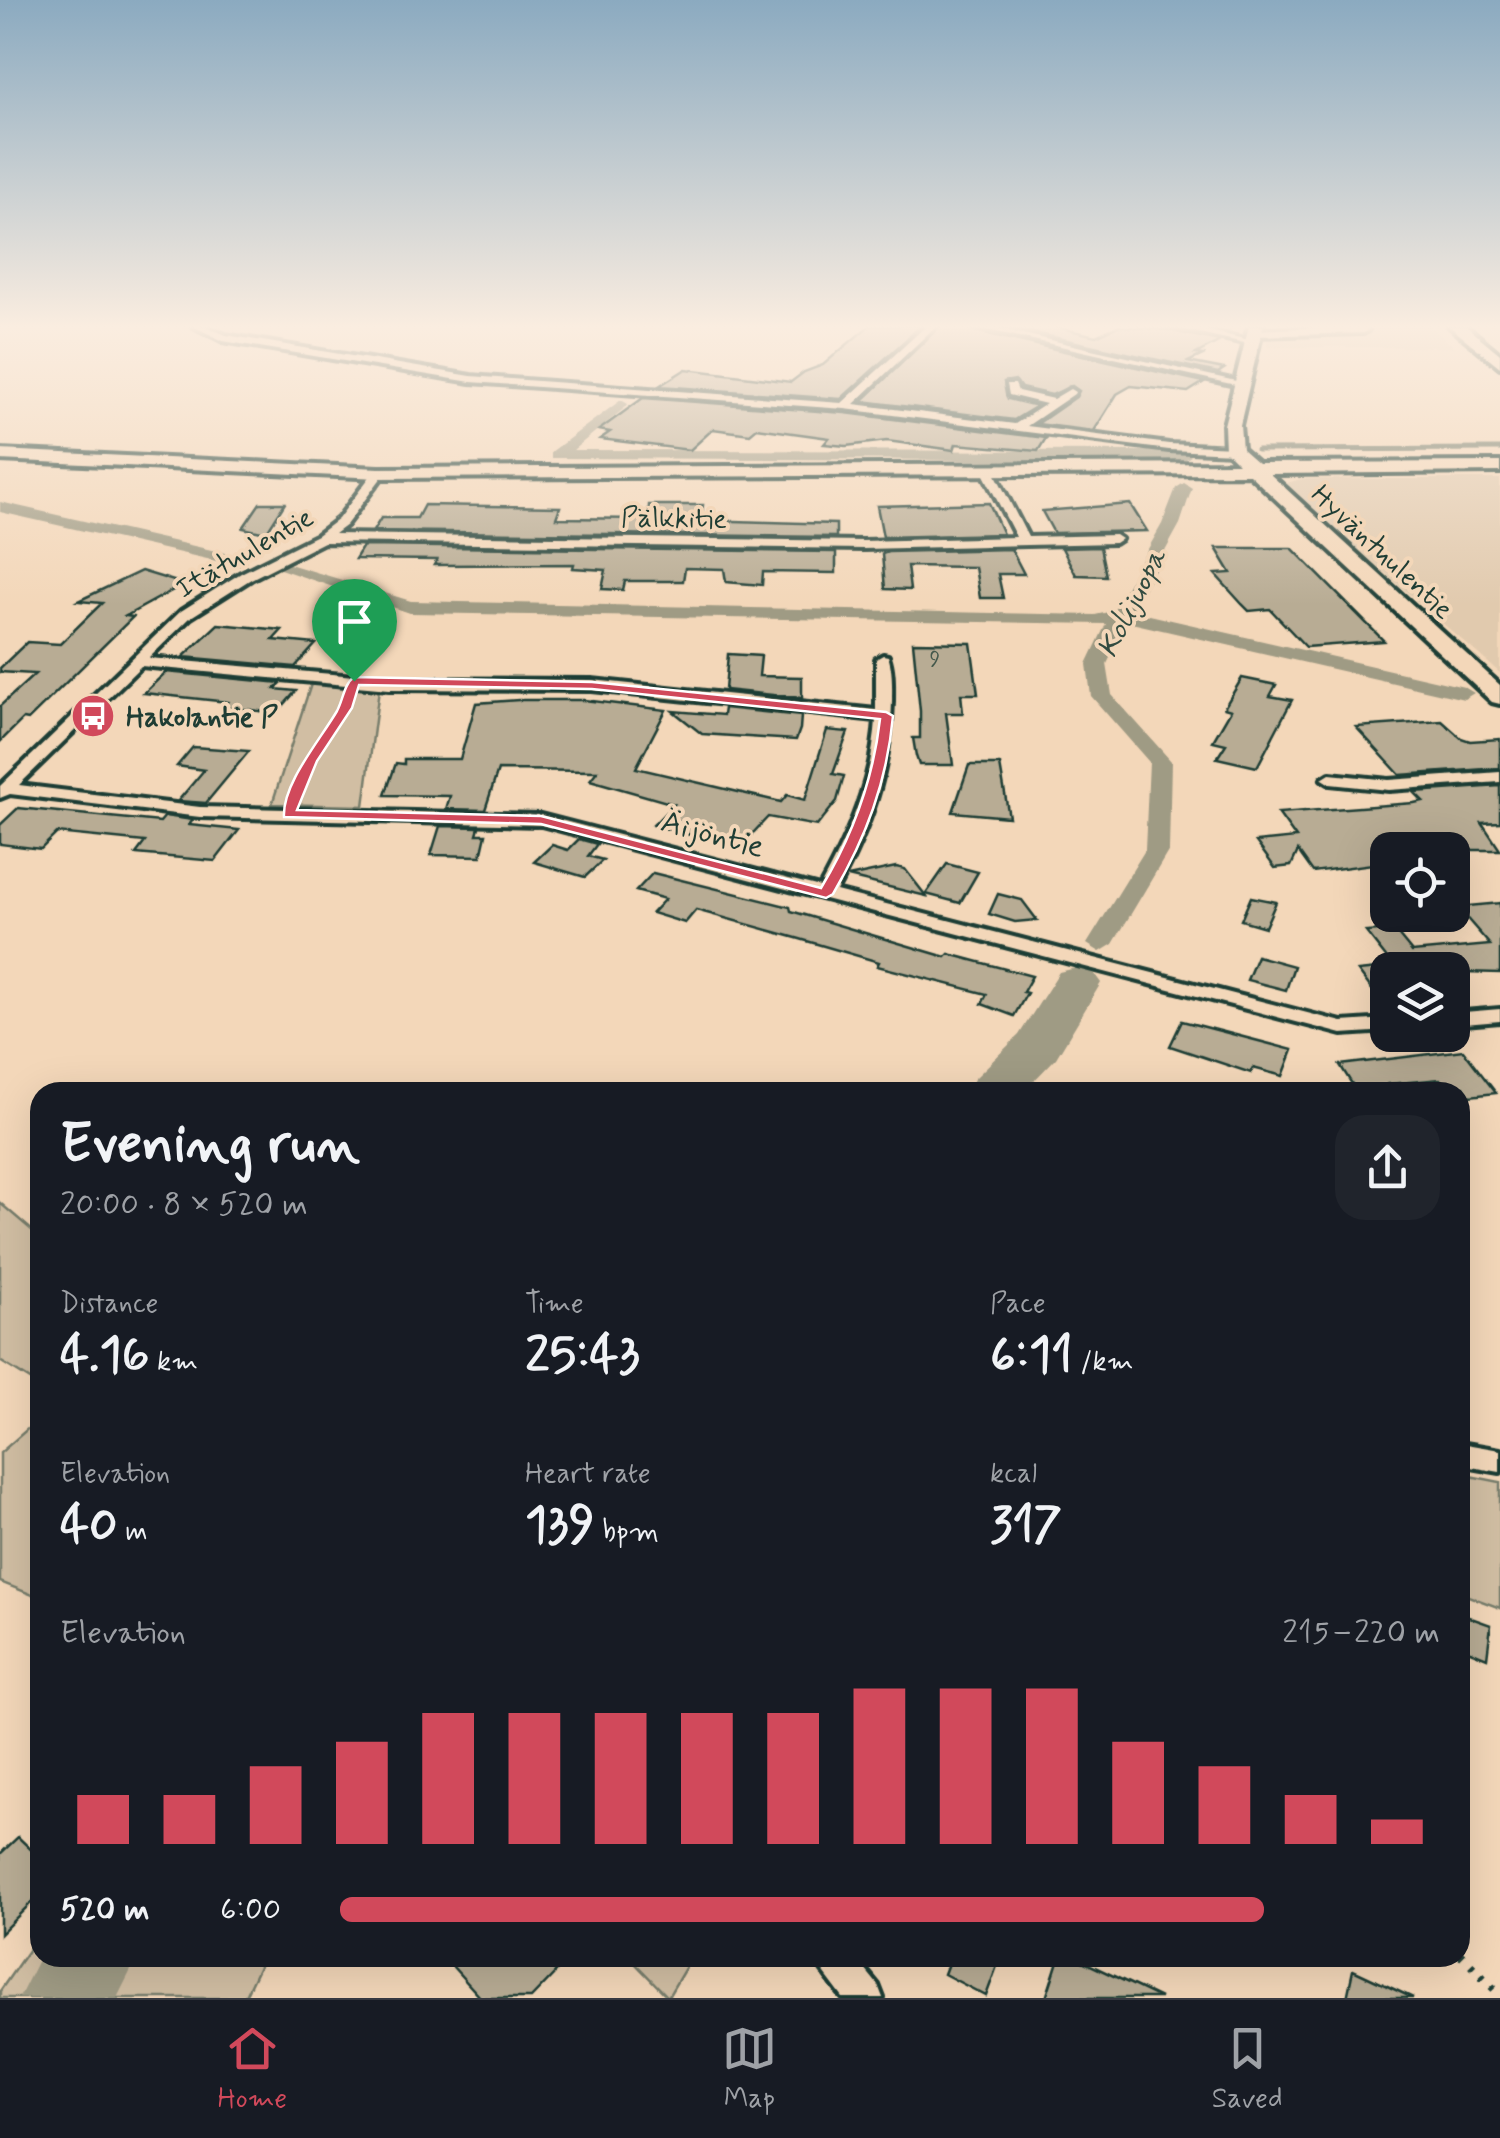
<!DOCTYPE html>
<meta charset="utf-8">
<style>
:root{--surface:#171b24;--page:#20242c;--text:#f1f3f6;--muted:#9ea1a6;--line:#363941;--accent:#d1495b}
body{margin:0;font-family:Mynerve,sans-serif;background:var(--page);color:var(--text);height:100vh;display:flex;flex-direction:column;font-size:38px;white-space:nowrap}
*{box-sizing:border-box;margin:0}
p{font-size:32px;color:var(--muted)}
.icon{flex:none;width:55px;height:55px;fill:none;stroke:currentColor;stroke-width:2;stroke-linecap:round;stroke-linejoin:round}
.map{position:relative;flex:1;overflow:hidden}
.details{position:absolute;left:30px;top:1082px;width:1440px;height:885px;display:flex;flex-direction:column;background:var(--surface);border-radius:30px;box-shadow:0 10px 40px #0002}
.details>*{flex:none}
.fabs{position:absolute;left:1370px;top:832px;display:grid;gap:20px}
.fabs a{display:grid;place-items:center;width:100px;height:100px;border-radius:20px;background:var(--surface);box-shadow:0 10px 40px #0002;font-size:50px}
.pin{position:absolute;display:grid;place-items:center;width:85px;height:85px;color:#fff;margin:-102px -42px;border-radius:50% 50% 50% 0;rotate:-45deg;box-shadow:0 0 10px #0007}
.pin .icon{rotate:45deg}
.round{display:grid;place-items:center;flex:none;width:105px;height:105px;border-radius:30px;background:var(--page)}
.head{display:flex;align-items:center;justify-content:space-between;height:170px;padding:0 30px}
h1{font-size:55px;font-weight:700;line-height:75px}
.metrics{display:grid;grid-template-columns:repeat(3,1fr);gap:15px;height:170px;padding:10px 30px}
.metrics div{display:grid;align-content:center}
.metrics b{font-size:50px;font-weight:700}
.metrics small{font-size:28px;font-weight:400}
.metrics p{font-size:28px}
.chart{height:280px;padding:20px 30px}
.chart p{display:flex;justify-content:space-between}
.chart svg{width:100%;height:180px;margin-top:10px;stroke:var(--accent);stroke-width:6}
ul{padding:0 30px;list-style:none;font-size:32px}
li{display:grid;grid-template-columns:160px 120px 1fr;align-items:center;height:75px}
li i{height:25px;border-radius:12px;background:var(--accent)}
.tab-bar{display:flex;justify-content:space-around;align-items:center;height:140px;border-top:2px solid var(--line);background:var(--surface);font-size:28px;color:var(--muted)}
.tab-bar a{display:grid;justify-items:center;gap:5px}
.tab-bar .on{color:var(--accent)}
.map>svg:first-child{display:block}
.built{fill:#e1caae}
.green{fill:#d1bea3;stroke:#787e6c;stroke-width:2.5}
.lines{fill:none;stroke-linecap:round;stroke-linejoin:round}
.stream{stroke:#6c7564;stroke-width:5}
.canal{fill:#9f9b84;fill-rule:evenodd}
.river{fill:#9f9b84;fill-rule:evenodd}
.building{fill:#b8ac94;stroke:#1f3d34;stroke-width:2.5}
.street-casing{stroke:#1f3d34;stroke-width:8}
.secondary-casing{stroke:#1f3d34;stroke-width:8}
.primary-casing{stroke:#1f3d34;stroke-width:8}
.path-far2{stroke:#1f3d34;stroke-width:4;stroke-dasharray:1 5;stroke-linecap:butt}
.path-far1{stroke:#1f3d34;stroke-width:5;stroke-dasharray:2.5 8;stroke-linecap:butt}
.path{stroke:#1f3d34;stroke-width:8;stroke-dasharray:4 11;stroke-linecap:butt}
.street{fill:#f3d7b9;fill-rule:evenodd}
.secondary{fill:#f3d7b9;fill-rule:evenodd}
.primary{fill:#f3d7b9;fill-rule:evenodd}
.route{fill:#d1495b;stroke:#fff;stroke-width:2.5;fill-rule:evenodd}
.labels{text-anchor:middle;stroke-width:8;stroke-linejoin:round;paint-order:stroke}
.far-number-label{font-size:22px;fill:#45594c}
.far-street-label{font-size:28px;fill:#1f3d34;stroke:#f3d7b9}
.far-poi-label{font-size:28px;font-weight:bold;fill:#1f3d34;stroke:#f3d7b9;text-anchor:start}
.far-water-label{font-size:30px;font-style:italic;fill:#324b40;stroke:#f3d7b9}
.street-label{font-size:32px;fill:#1f3d34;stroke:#f3d7b9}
</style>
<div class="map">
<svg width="1500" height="1998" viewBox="0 0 1500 1998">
<rect width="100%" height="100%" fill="#f3d7b9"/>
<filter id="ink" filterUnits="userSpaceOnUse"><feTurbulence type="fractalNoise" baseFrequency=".01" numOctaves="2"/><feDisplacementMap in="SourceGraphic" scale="20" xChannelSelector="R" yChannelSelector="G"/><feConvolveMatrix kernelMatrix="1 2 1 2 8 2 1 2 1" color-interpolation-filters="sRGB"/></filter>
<g filter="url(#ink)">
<!-- built -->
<g class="built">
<polygon points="1266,326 1430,326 1454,347 1267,347"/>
<polygon points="1301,479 1500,479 1500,673 1288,489 1287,483"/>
</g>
<!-- green -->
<g class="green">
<polygon points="311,684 379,689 364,806 272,804"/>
<polygon points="0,1203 40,1237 40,1386 0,1361"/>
<polygon points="40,1418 40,1598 0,1582 0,1453"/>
<polygon points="1460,1474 1500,1482 1500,1608 1460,1593"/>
<polygon points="40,1933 40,1958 263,1958 244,1998 0,1998 0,1991"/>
<polygon points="630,1958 691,1958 668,1997"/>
</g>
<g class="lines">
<!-- stream -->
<polyline class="stream" points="1257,450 1500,449"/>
<!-- canal -->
<g class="canal">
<polygon points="621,400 628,404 626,407 573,450 1183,451 1191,456 1183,461 551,458 551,452"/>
<polygon points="1184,483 1192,488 1180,524 1132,611 1464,687 1474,693 1464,699 1127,622 1107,664 1112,695 1171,761 1169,850 1113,944 1100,952 1087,944 1145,850 1149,762 1091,696 1087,664 1106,624 410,613 277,568 286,563 411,601 1095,615 1113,611 1162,524 1176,488"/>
<polygon points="0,502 238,556 247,561 238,566 0,512"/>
</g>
<!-- river -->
<g class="river">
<polygon points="1076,968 1093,972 1101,983 1056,1058 1023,1092 967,1092 974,1079 1019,1035 1059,972"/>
<polygon points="40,1956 40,1958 137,1958 117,1998 19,1998"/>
</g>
</g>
<!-- building -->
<g class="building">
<polygon points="869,326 921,326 841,399 659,386 686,369 791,382 804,372 823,365"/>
<polygon points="940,326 966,326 969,330 1204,382 1188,392 1131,386 1117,394 1094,431 1037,424 1076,397 1079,391 1072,386 1052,395 1021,388 1015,380 1004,382 1008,399 1037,406 1014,420 862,401"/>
<polygon points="1003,326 1051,326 1096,336 1118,326 1167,330 1220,341 1196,354 1203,355 1188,362 1224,369 1218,373"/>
<polygon points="643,398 845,413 1046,438 1038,451 956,444 954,450 887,441 846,446 824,444 829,438 757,428 750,434 713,429 690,450 600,439 610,432 599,430"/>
<polygon points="260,503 285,503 266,533 243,528"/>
<polygon points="989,503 1003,534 883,537 877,506"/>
<polygon points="1130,504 1147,531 1054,533 1042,511"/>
<polygon points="424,505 560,507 556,518 648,519 649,505 703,505 701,520 836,524 836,537 373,531 381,518 417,518"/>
<polygon points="363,546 836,552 836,573 763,572 762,585 726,582 724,569 685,568 683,581 625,581 623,590 602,589 606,570 573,568 574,564 434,565 437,560 355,559"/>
<polygon points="1100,547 1106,576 1076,575 1062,548"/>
<polygon points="1216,548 1292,548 1384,641 1306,647 1270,609 1249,611 1242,604 1215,574 1231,573"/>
<polygon points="1011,549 1024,574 998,574 1003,598 980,598 975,567 907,566 910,590 885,589 882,554 888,552"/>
<polygon points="141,571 184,584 126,616 133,617 28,720 23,719 0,742 0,706 35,674 0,672 0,668 27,642 60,644 102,603 78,601"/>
<polygon points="218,624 282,630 273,640 316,644 295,667 183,657"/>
<polygon points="913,642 971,643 978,694 961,694 963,713 946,713 953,765 919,765 916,756 913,738 920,738 920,711"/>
<polygon points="728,654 761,656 759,676 802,677 802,698 725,690"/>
<polygon points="166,672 281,683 275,689 296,691 277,713 224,707 228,702 144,693"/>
<polygon points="1242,678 1276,685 1270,696 1292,700 1257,767 1217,758 1226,744 1213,741 1231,710 1224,708"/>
<polygon points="519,700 584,700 666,710 636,768 781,802 787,795 805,800 827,730 848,732 833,774 844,776 837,801 817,826 768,817 739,848 653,825 674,804 590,780 597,771 498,770 485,810 446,809 450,796 385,795 396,763 404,764 404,759 460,759 476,703"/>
<polygon points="724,708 801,716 800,729 796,740 702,734 673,711 723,715"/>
<polygon points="1442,721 1461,738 1470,741 1500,739 1500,768 1400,775 1356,727"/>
<polygon points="193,747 249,751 206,803 178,801 204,770 177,766"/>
<polygon points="969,765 1000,765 1009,817 953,812"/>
<polygon points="1500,786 1500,822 1482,823 1500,850 1388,850 1388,862 1313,872 1298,851 1291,866 1275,868 1256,842 1296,838 1278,813 1414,803 1423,801 1414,792"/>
<polygon points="18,808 160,822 165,816 193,820 189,825 239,830 215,861 136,854 145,842 57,833 41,849 0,844 0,825"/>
<polygon points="440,826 479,827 477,834 486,834 481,856 431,855"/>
<polygon points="579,839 597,844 588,856 603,860 585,877 534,862 552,845 568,850"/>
<polygon points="947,864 978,872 960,903 926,894"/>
<polygon points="896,867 905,869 926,896 848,877"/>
<polygon points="653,873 790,907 791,911 946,957 949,954 1032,976 1023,992 1027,993 1014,1016 982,1004 987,994 877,966 879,962 800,939 696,910 685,923 652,913 665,899 636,891"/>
<polygon points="998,894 1022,900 1037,920 1015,922 989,914"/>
<polygon points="1251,897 1276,902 1265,927 1241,920"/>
<polygon points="1500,903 1500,973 1389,970 1388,960 1366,932 1394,930 1412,952 1490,945 1457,907"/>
<polygon points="1257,956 1294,966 1286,990 1247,980"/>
<polygon points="1388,968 1388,1011 1358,971"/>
<polygon points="1182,1021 1293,1050 1283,1076 1253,1068 1251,1073 1170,1046"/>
<polygon points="1463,1050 1496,1093 1470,1096 1464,1087 1447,1089 1440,1079 1388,1084 1394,1092 1357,1092 1340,1065"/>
<polygon points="1460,1614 1491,1625 1487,1658 1460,1647"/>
<polygon points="18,1837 40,1858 40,1894 0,1934 0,1854"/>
<polygon points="445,1958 543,1958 556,1972 531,1998 481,1998"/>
<polygon points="950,1958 1000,1958 986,1996 944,1974"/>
<polygon points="1059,1958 1076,1958 1160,1998 1046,1998"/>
<polygon points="1353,1970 1413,1998 1347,1998"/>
</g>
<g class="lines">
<!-- street casing -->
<g class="street-casing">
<g id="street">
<polygon points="193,326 205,326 226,335 471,376 842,403 926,326 936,326 854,404 1015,424 1046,404 1009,395 1007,384 1015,384 1018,391 1053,399 1070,389 1075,392 1074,394 1027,426 1169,444 1234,447 1240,450 1234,453 1169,450 845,409 471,382 223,341"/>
<polygon points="970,326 987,326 1245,383 1240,386"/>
<polygon points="1168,326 1186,326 1254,341 1249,344"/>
<polygon points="1353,326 1364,326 1368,330 1363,333 1252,336 1247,333 1252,330"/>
<path d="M 983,467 L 993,469 L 1028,537 L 1115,535 L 1121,539 L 1115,543 L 863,549 L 324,542 L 251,579 L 191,617 L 149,658 L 389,679 L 592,680 L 876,710 L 876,659 L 883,655 L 888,656 C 893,670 892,687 892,702 C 890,772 870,828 836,891 L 1342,1022 L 1388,1019 L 1388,1031 L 1342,1034 L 541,825 L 200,817 L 10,794 L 0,798 L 0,786 L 181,611 L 241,573 L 317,535 L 338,519 L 375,470 L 385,473 L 346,525 L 334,534 L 863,541 L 1016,537 L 981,469 ZM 141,666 L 389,689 L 592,690 L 876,720 C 872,781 849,834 820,887 L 541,815 L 200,807 L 19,785 Z"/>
<polygon points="1500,772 1500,782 1389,790 1330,784 1322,779 1330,774 1389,780"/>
<polygon points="1500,1009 1500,1021 1452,1025 1452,1013"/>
<polygon points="1460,1443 1500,1450 1500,1472 1460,1465"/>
<polygon points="817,1958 856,1958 878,1985 883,1998 843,1998 822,1970"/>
</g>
</g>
<!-- secondary casing -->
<g class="secondary-casing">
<polygon id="secondary" points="1249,326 1263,326 1240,425 1242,449 1258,463 1500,462 1500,472 1270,474 1500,685 1500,704 1492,702 1249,474 379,478 0,460 0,450 379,468 1238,463 1225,450 1224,425"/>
</g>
<!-- primary casing -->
<g class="primary-casing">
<polygon id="primary" points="1449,326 1466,326 1500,354 1500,367"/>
</g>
<!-- path-far2 -->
<polyline class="path-far2" points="316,752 349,697"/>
<!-- path-far1 -->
<polyline class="path-far1" points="296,797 317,749"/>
<!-- path -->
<polyline class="path" points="1460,1954 1500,1995"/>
<!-- street -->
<use href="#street" class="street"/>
<!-- secondary -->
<use href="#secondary" class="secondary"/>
<!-- primary -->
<use href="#primary" class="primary"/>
</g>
</g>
<!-- sky -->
<linearGradient id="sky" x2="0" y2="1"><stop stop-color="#8baac0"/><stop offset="0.54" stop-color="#faede0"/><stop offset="1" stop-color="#faede0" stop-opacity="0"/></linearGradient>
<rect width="1500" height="605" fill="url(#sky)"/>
<!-- route -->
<path class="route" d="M 354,677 L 592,682 L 886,712 L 893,716 C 887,782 866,837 833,894 L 826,898 L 541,824 L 284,817 C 282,784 320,740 337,711 C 343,700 344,684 354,677 ZM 359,685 L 592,689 L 880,719 C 873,781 853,835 821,888 L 541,816 L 297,810 L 317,761 L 352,708 Z"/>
<!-- icons -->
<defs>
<g id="bus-disc" transform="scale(2.25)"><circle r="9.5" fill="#d1495b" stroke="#f3d7b9"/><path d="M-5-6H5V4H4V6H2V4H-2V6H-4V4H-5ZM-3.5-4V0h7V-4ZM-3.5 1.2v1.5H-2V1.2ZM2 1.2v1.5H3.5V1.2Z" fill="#fff"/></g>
</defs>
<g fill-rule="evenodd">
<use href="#bus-disc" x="93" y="716"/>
</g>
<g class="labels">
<!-- far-number labels -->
<g class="far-number-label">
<text x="935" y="666">9</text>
</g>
<!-- far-street labels -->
<g class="far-street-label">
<text transform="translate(674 517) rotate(1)" y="10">Pälkkitie</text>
<text transform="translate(1383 551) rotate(43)" y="10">Hyväntuulentie</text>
<text transform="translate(244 552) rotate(-30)" y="10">Itätuulentie</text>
</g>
<!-- far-poi labels -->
<g class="far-poi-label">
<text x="126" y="726">Hakolantie P</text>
</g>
<!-- far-water labels -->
<g class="far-water-label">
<text transform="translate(1131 603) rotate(-63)" y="10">Kolijuopa</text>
</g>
<!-- street labels -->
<g class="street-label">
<text transform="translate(713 833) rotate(15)" y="11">Äijöntie</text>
</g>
</g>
</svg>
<div class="fabs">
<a><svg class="icon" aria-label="locate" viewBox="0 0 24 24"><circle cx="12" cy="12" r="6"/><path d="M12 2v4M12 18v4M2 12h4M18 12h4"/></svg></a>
<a><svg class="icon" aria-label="layers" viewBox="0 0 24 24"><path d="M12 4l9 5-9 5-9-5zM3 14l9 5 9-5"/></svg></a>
</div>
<div class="pin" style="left:354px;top:681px;background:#1e9e55"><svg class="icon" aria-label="arrive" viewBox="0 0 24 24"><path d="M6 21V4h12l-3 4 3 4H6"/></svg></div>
<section class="details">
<div class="head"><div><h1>Evening run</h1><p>20:00 · 8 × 520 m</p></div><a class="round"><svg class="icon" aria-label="share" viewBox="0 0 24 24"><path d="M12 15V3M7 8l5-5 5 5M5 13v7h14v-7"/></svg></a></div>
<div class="metrics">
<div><p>Distance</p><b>4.16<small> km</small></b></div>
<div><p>Time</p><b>25:43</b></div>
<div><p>Pace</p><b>6:11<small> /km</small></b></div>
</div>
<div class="metrics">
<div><p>Elevation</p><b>40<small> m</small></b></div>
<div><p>Heart rate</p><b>139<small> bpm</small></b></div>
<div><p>kcal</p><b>317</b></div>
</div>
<div class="chart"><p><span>Elevation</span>215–220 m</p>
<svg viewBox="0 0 160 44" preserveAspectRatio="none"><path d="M5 44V32M15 44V32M25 44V25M35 44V19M45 44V12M55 44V12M65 44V12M75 44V12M85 44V12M95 44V6M105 44V6M115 44V6M125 44V19M135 44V25M145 44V32M155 44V38"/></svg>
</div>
<ul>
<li><b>520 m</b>6:00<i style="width:84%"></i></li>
</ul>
</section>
</div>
<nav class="tab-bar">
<a class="on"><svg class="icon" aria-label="home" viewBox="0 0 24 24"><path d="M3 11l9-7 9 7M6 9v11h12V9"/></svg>Home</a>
<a><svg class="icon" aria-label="map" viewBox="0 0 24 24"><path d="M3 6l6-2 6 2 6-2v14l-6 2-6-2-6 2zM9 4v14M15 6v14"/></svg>Map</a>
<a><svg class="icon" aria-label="saved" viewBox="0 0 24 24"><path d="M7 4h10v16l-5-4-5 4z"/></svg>Saved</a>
</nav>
